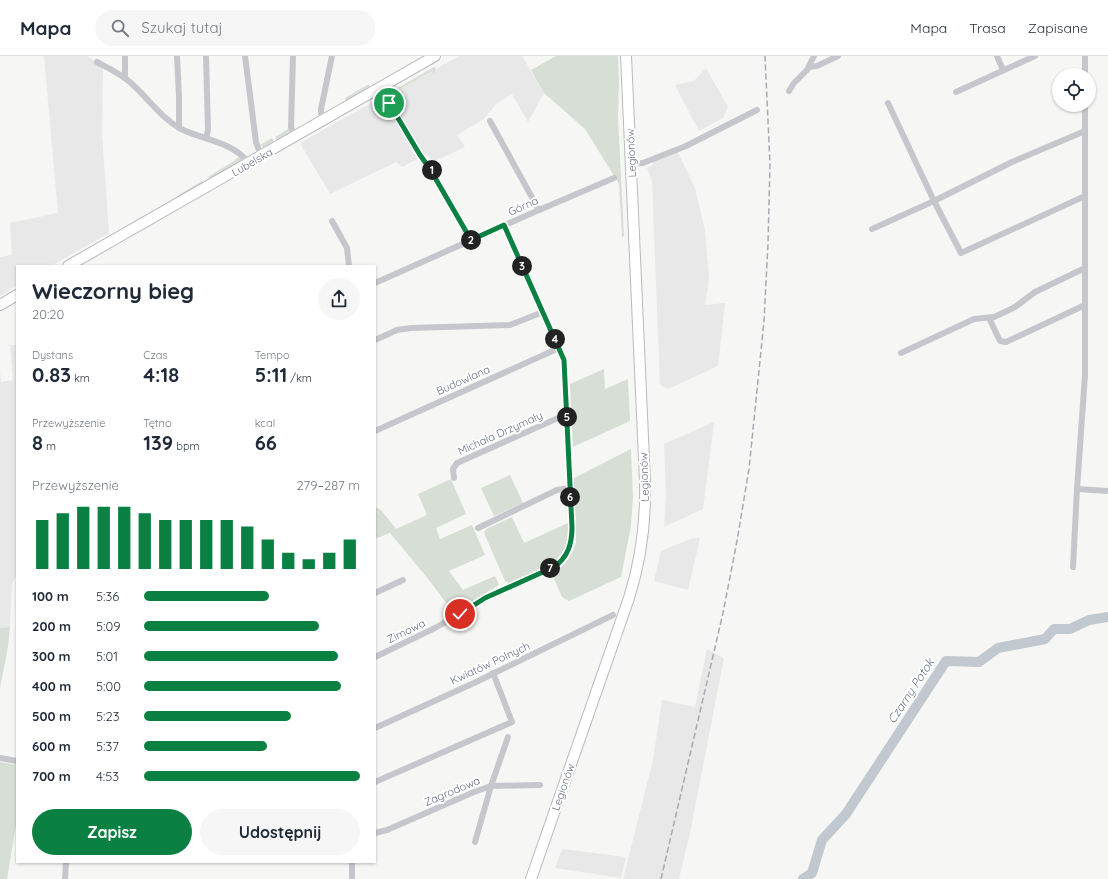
<!DOCTYPE html>
<html lang="pl">
<meta charset="utf-8">
<style>
:root{--surface:#fff;--page:#f6f6f7;--text:#1f2937;--muted:#747a83;--line:#e0e1e3;--accent:#0b8043}
body{margin:0;font-family:Quicksand,sans-serif;background:var(--page);color:var(--text);height:100vh;display:flex;flex-direction:column;font-size:15px;white-space:nowrap}
*{box-sizing:border-box;margin:0}
p{font-size:13px;color:var(--muted)}
.icon{flex:none;width:22px;height:22px;fill:none;stroke:currentColor;stroke-width:2;stroke-linecap:round;stroke-linejoin:round}
.map{position:relative;flex:1;overflow:hidden}
.panel{position:absolute;left:16px;top:209px;width:360px;height:598px;display:flex;flex-direction:column;background:var(--surface);border-radius:0px;box-shadow:0 1px 3px #0004}
.panel>*{flex:none}
.controls{position:absolute;left:1052px;top:12px;display:grid;gap:8px}
.controls a{display:grid;place-items:center;width:44px;height:44px;border-radius:50%;background:var(--surface);box-shadow:0 1px 3px #0004;font-size:20px}
.pin{position:absolute;display:grid;place-items:center;width:34px;height:34px;color:#fff;margin:-17px;border:2px solid #fff;border-radius:50%;box-shadow:0 1px 4px #0007}
.km{position:absolute;width:20px;height:20px;margin:-10px;border-radius:50%;background:#222;color:#fff;font-size:11px;line-height:20px;text-align:center}
.round{display:grid;place-items:center;flex:none;width:42px;height:42px;border-radius:21px;background:var(--page)}
.head{display:flex;align-items:center;justify-content:space-between;height:68px;padding:0 16px}
h1{font-size:22px;font-weight:700;line-height:30px}
.figures{display:grid;grid-template-columns:repeat(3,1fr);gap:6px;height:68px;padding:4px 16px}
.figures div{display:grid;align-content:center}
.figures b{font-size:20px;font-weight:700}
.figures small{font-size:11px;font-weight:400}
.figures p{font-size:11px}
.chart{height:112px;padding:8px 16px}
.chart p{display:flex;justify-content:space-between}
.chart svg{width:100%;height:72px;margin-top:4px;stroke:var(--accent);stroke-width:6}
.button{display:flex;gap:8px;margin-top:auto;padding:8px 16px}
.button a{flex:1;height:46px;border-radius:24px;background:var(--accent);color:#fff;font-size:16px;font-weight:700;line-height:46px;text-align:center}
.button a+a{background:var(--page);color:var(--text)}
ul{padding:0 16px;list-style:none;font-size:13px}
li{display:grid;grid-template-columns:64px 48px 1fr;align-items:center;height:30px}
li i{height:10px;border-radius:5px;background:var(--accent)}
header{display:flex;align-items:center;gap:24px;box-sizing:border-box;height:56px;padding:0 20px;background:var(--surface);border-bottom:1px solid var(--line)}
header strong{font-size:19px}
nav{display:flex;gap:22px;margin-inline-start:auto;font-size:14px}
.search{width:280px;height:36px;background:var(--page);display:flex;align-items:center;gap:10px;box-sizing:border-box;padding:0 14px;border-radius:22px;color:var(--muted);font-size:15px}
.map>svg:first-child{display:block}
.built{fill:#e7e8e7}
.green{fill:#d7ded5}
.lines{fill:none;stroke-linecap:round;stroke-linejoin:round}
.river{stroke:#c2c8d0;stroke-width:10}
.primary-casing{stroke:#b8babf;stroke-width:12}
.trunk-casing{stroke:#b8babe;stroke-width:12}
.minor{stroke:#c5c7cc;stroke-width:6}
.primary{stroke:#fff;stroke-width:10}
.trunk{stroke:#fff;stroke-width:10}
.rail{stroke:#a6a9b0;stroke-width:1.5;stroke-dasharray:6 3;stroke-linecap:butt}
.route-casing{stroke:#fff;stroke-width:8}
.route{stroke:#0b8043;stroke-width:5}
.labels{text-anchor:middle;stroke-width:4;stroke-linejoin:round;paint-order:stroke}
.street-label{font-size:11px;fill:#677084;stroke:#fff}
.water-label{font-size:12px;font-style:italic;fill:#687787;stroke:#fff}
</style>
<header>
<strong>Mapa</strong>
<div class="search"><svg class="icon" aria-label="search" viewBox="0 0 24 24"><circle cx="10" cy="10" r="6"/><path d="M15 15l6 6"/></svg>Szukaj tutaj</div>
<nav><a>Mapa</a><a>Trasa</a><a>Zapisane</a></nav>
</header>
<div class="map">
<svg width="1108" height="823" viewBox="0 0 1108 823">
<rect width="100%" height="100%" fill="#f6f7f4"/>
<!-- built -->
<g class="built">
<polygon points="44,0 87,0 103,10 102,79 109,177 51,210 17,210 17,229 0,240 0,201 12,199 10,167 58,157"/>
<polygon points="459,0 522,0 544,37 528,66 512,38 496,48 484,63 457,79 465,91 433,106 427,98 402,111 396,106 330,138 300,87 382,41 385,41 390,38 400,37 398,34 432,15 434,18 436,13"/>
<polygon points="706,12 728,51 723,62 699,75 675,29 694,25"/>
<polygon points="677,95 695,132 705,175 709,222 705,249 725,247 718,310 668,333 660,329 652,125 647,112 653,109 653,106"/>
<polygon points="10,289 17,289 17,521 15,521 12,529 10,571 0,572 0,315 1,326 13,324"/>
<polygon points="714,366 703,453 664,471 666,439 664,388"/>
<polygon points="693,482 700,482 688,534 654,525 661,495"/>
<polygon points="707,593 724,602 690,777 679,823 623,823 653,704 662,644 695,651"/>
<polygon points="562,793 626,801 621,822 555,812"/>
</g>
<!-- green -->
<g class="green">
<polygon points="556,0 618,0 619,26 618,60 624,180 622,181 619,128 585,73 544,37 531,14"/>
<polygon points="434,11 436,13 434,18 432,15 398,34 400,37 390,38 389,37"/>
<polygon points="369,28 369,33 346,45 345,42"/>
<polygon points="289,72 290,78 278,85 275,81"/>
<polygon points="272,82 275,87 265,92 260,89"/>
<polygon points="240,100 241,102 241,106 210,124 208,121 234,105"/>
<polygon points="202,125 203,127 178,142 177,140"/>
<polygon points="604,313 605,333 628,323 630,365 573,391 570,328"/>
<path d="M 631,393 L 633,441 L 631,470 L 621,521 L 569,545 L 562,541 L 552,518 C 564,510 571,502 576,487 L 574,422 Z"/>
<polygon points="510,419 523,447 494,460 481,432"/>
<polygon points="451,423 466,458 436,472 440,483 472,469 485,499 449,515 463,534 495,520 499,529 473,545 469,544 451,553 425,519 390,477 375,483 375,451 381,454 396,473 427,459 418,438"/>
<path d="M 512,461 L 524,487 L 568,467 C 568,476 569,485 566,493 C 558,511 527,520 510,528 L 505,525 L 484,477 L 486,473 Z"/>
<polygon points="10,571 8,591 0,632 0,572"/>
<polygon points="0,706 17,709 17,763 7,823 0,823"/>
</g>
<g class="lines">
<!-- river -->
<polyline class="river" points="803,823 812,817 822,784 846,758 946,605 979,606 998,592 1045,583 1054,573 1070,573 1089,564 1108,561"/>
<!-- primary casing -->
<g class="primary-casing">
<g id="primary">
<polyline points="68,210 435,0"/>
<polyline points="0,249 17,239"/>
</g>
</g>
<!-- trunk casing -->
<g class="trunk-casing">
<path id="trunk" d="M 531,823 L 629,542 C 641,504 646,467 645,426 L 626,0"/>
</g>
<!-- minor -->
<g class="minor">
<polyline points="125,0 125,22"/>
<polyline points="177,0 179,40 179,72"/>
<polyline points="245,0 256,86 261,100"/>
<polyline points="293,0 291,71 295,81"/>
<polyline points="997,0 1003,14"/>
<path d="M 97,6 C 108,12 121,18 131,27 C 148,42 161,62 181,73 C 201,83 236,87 248,107"/>
<polyline points="809,11 817,10 838,0"/>
<polyline points="1085,19 1085,0"/>
<polyline points="789,35 794,27 807,14 814,0"/>
<polyline points="956,36 1035,0"/>
<polyline points="391,44 389,47 392,53 420,99 431,113 471,184"/>
<polyline points="888,47 934,145 961,197 1085,140"/>
<polyline points="323,64 321,57 321,53 332,0"/>
<polyline points="490,65 539,154"/>
<polyline points="206,82 208,74 206,0"/>
<polyline points="631,108 643,107 686,90 757,54"/>
<polyline points="332,165 347,192 349,210"/>
<polyline points="872,173 934,145 1012,106 1085,75"/>
<polyline points="375,227 539,154 614,122"/>
<polyline points="989,262 1000,285 1006,286 1085,249"/>
<polyline points="375,284 397,274 411,272 510,269 543,256"/>
<polyline points="901,297 974,263 994,261 1005,256 1015,251 1035,236 1085,212"/>
<polyline points="375,375 559,292"/>
<polyline points="454,422 453,413 457,407 567,358"/>
<polyline points="1077,433 1108,435"/>
<polyline points="478,472 557,434 570,432"/>
<polyline points="1073,511 1077,433 1085,319 1085,49"/>
<polyline points="375,537 403,524"/>
<polyline points="375,601 435,572 485,543 554,511 559,507 568,496 571,484 572,471 564,304 504,169"/>
<polyline points="375,672 474,627 613,559"/>
<polyline points="0,702 17,705"/>
<polyline points="375,726 512,666 493,617"/>
<polyline points="375,777 387,774 474,736 491,730 540,729"/>
<polyline points="475,786 491,730 508,681"/>
<polyline points="352,806 352,823"/>
<polyline points="65,823 66,806"/>
</g>
<!-- primary -->
<use href="#primary" class="primary"/>
<!-- trunk -->
<use href="#trunk" class="trunk"/>
<!-- rail -->
<polyline class="rail" points="661,823 723,557 737,485 749,413 764,265 768,188 770,108 765,0"/>
</g>
<g class="lines">
<!-- route casing -->
<g class="route-casing">
<path id="route" d="M 389,47 L 420,99 L 430,113 L 471,184 L 504,169 L 564,304 L 572,471 C 572,488 568,501 554,511 L 485,542 L 460,558"/>
</g>
<!-- route -->
<use href="#route" class="route"/>
</g>
<g class="labels">
<!-- street labels -->
<g class="street-label">
<text transform="translate(631 97) rotate(-93)" y="4">Legionów</text>
<text transform="translate(252 106) rotate(-30)" y="4">Lubelska</text>
<text transform="translate(523 150) rotate(-24)" y="4">Górna</text>
<text transform="translate(463 324) rotate(-24)" y="4">Budowlana</text>
<text transform="translate(500 377) rotate(-24)" y="4">Michała Drzymały</text>
<text transform="translate(644 421) rotate(-92)" y="4">Legionów</text>
<text transform="translate(406 575) rotate(-26)" y="4">Zimowa</text>
<text transform="translate(490 607) rotate(-25)" y="4">Kwiatów Polnych</text>
<text transform="translate(563 731) rotate(-71)" y="4">Legionów</text>
<text transform="translate(452 735) rotate(-23)" y="4">Zagrodowa</text>
</g>
<!-- water labels -->
<g class="water-label">
<text transform="translate(911 635) rotate(-57)" y="4">Czarny Potok</text>
</g>
</g>
</svg>
<div class="controls">
<a><svg class="icon" aria-label="locate" viewBox="0 0 24 24"><circle cx="12" cy="12" r="6"/><path d="M12 2v4M12 18v4M2 12h4M18 12h4"/></svg></a>
</div>
<div class="pin" style="left:389px;top:47px;background:#1e9e55"><svg class="icon" aria-label="arrive" viewBox="0 0 24 24"><path d="M6 21V4h12l-3 4 3 4H6"/></svg></div>
<div class="pin" style="left:460px;top:558px;background:#d93025"><svg class="icon" aria-label="check" viewBox="0 0 24 24"><path d="M5 12l5 5 9-10"/></svg></div>
<b class="km" style="left:432px;top:114px">1</b>
<b class="km" style="left:471px;top:184px">2</b>
<b class="km" style="left:522px;top:210px">3</b>
<b class="km" style="left:555px;top:283px">4</b>
<b class="km" style="left:567px;top:361px">5</b>
<b class="km" style="left:570px;top:441px">6</b>
<b class="km" style="left:550px;top:512px">7</b>
<section class="panel">
<div class="head"><div><h1>Wieczorny bieg</h1><p>20:20</p></div><a class="round"><svg class="icon" aria-label="share" viewBox="0 0 24 24"><path d="M12 15V3M7 8l5-5 5 5M5 13v7h14v-7"/></svg></a></div>
<div class="figures">
<div><p>Dystans</p><b>0.83<small> km</small></b></div>
<div><p>Czas</p><b>4:18</b></div>
<div><p>Tempo</p><b>5:11<small> /km</small></b></div>
</div>
<div class="figures">
<div><p>Przewyższenie</p><b>8<small> m</small></b></div>
<div><p>Tętno</p><b>139<small> bpm</small></b></div>
<div><p>kcal</p><b>66</b></div>
</div>
<div class="chart"><p><span>Przewyższenie</span>279–287 m</p>
<svg viewBox="0 0 160 44" preserveAspectRatio="none"><path d="M5 44V14M15 44V10M25 44V6M35 44V6M45 44V6M55 44V10M65 44V14M75 44V14M85 44V14M95 44V14M105 44V18M115 44V26M125 44V34M135 44V38M145 44V34M155 44V26"/></svg>
</div>
<ul>
<li><b>100 m</b>5:36<i style="width:58%"></i></li>
<li><b>200 m</b>5:09<i style="width:81%"></i></li>
<li><b>300 m</b>5:01<i style="width:90%"></i></li>
<li><b>400 m</b>5:00<i style="width:91%"></i></li>
<li><b>500 m</b>5:23<i style="width:68%"></i></li>
<li><b>600 m</b>5:37<i style="width:57%"></i></li>
<li><b>700 m</b>4:53<i style="width:100%"></i></li>
</ul>
<div class="button"><a>Zapisz</a><a>Udostępnij</a></div>
</section>
</div>
